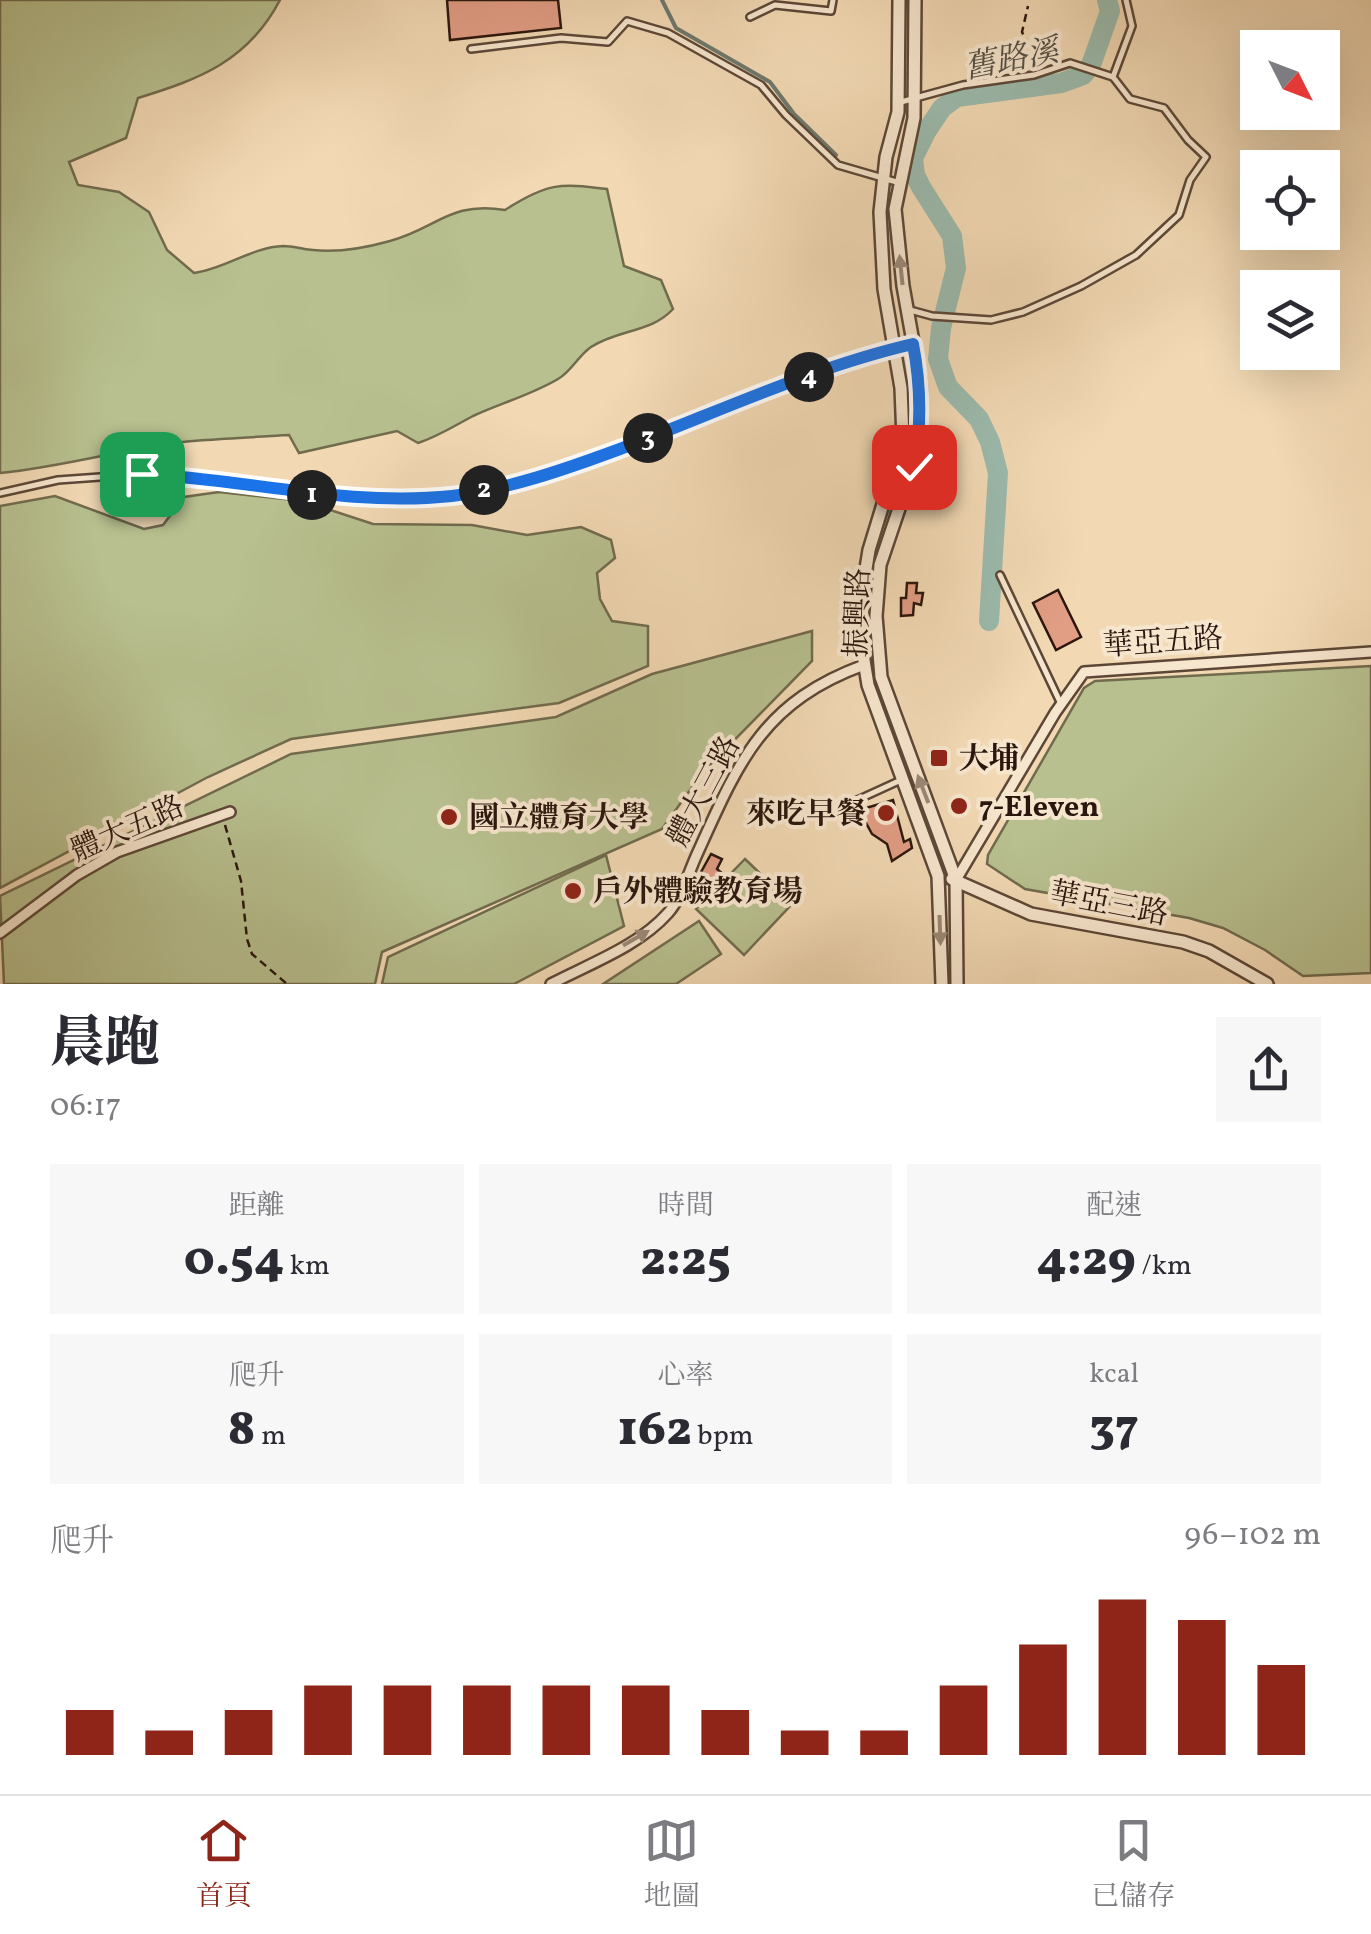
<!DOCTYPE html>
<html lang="zh-TW">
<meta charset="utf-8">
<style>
:root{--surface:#fff;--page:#f7f7f7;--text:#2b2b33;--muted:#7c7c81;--line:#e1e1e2;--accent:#8f2418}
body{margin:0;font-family:Vollkorn,"Noto Serif TC",serif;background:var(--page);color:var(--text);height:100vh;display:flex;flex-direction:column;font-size:38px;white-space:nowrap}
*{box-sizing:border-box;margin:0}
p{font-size:32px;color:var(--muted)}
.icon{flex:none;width:55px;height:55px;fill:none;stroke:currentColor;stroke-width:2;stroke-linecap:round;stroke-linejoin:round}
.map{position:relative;height:984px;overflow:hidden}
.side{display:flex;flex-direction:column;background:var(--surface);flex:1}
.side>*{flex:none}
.needle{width:65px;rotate:132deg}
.fabs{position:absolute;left:1240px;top:30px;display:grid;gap:20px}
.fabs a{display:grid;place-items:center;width:100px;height:100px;border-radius:0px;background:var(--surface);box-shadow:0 10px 40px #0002;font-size:50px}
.pin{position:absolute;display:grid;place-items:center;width:85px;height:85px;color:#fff;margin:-42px;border-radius:20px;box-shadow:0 5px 15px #0006}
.km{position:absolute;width:50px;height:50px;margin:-25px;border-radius:50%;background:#222;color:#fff;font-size:28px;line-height:50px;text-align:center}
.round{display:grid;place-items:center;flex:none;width:105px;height:105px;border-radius:0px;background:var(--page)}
.summary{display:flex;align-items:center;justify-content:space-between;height:170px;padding:0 50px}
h1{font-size:55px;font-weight:800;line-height:75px}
.metrics{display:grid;grid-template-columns:repeat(3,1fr);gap:15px;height:170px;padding:10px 50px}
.metrics div{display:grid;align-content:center;border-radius:0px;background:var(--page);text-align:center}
.metrics b{font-size:50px;font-weight:800}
.metrics small{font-size:28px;font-weight:400}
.metrics p{font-size:28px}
.chart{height:280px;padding:20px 50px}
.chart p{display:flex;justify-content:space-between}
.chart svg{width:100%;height:180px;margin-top:10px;stroke:var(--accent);stroke-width:6}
.menu{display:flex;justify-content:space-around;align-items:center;height:140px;border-top:2px solid var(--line);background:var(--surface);font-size:28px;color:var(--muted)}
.menu a{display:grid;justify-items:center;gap:5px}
.menu .selected{color:var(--accent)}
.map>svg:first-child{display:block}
.green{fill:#b8c08f;stroke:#716b4e;stroke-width:2.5}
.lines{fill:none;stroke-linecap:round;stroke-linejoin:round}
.stream{stroke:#6e786d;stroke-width:4}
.river{stroke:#9bbaad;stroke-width:20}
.building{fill:#e29d85;stroke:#2a160d;stroke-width:2.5}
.service-casing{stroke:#5c4737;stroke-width:10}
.minor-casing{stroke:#5c4737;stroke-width:14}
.tertiary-casing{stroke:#5c4737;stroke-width:16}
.path{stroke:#2a160d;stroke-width:2.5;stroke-dasharray:8 5;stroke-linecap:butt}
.service{stroke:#f7e6ce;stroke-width:5}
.minor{stroke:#f7e6ce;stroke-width:9}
.tertiary{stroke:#f7e6ce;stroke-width:11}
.oneway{fill:#9b8877}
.route-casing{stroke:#fff;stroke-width:20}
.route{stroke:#1a73e8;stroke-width:12}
.poi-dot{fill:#8f2418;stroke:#f7e6ce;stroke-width:4}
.labels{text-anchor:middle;stroke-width:8;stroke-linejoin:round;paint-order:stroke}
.street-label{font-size:30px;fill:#2a160d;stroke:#f7e6ce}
.poi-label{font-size:30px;font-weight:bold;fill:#2a160d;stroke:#f7e6ce;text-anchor:start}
.water-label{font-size:32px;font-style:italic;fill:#524f45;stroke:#f7e6ce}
</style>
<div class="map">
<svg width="1371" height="984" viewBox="0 0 1371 984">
<rect width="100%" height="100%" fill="#f2d9b4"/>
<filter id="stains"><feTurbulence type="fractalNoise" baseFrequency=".002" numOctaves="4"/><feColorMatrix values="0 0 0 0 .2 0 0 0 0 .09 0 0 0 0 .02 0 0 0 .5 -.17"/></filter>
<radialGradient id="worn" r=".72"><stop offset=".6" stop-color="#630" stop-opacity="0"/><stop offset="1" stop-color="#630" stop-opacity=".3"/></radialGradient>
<!-- green -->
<g class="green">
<path d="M 0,0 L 280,0 C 248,61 200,79 138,98 L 126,138 L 69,162 L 78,185 L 119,192 L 149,212 L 167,250 L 194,273 C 225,269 252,247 283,246 C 293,246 303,249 313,250 C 339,253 365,248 390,241 C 438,228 449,201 505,210 C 547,183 559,183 607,189 L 624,266 L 661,280 L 673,309 C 651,333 619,329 591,347 C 578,356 571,372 558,379 C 531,395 501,403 473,416 C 454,426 439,436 418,443 L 397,431 L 299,453 L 289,435 C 242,438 194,439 147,447 C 98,456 50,468 0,473 Z"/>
<polygon points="219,492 303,501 373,524 472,525 527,535 581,527 611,540 615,558 597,573 600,599 612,621 648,626 648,666 559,703 291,739 208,777 0,888 0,506 55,496 144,529 163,525 184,497"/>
<polygon points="812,631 812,661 703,772 662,829 382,952 375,984 4,984 0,896 291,754 556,717 652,674"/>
<polygon points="1371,666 1371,973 1303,976 1265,950 1223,928 1189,918 1025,889 987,864 988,855 1084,688 1095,681"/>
<polygon points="606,855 624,926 514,984 382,984 388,957"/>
<polygon points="745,859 792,904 744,955 696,909"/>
<polygon points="699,921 721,954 676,984 603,984"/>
</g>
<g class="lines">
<!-- stream -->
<polyline class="stream" points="662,0 676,28 770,82 794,114 836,155"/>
<!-- river -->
<polyline class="river" points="989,621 998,473 990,442 979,419 948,387 938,359 941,328 956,268 952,236 921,187 915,175 913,158 926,132 942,108 957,97 1061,83 1083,75 1091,65 1110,11 1107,0"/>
</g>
<!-- building -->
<g class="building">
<polygon points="447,0 558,0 561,28 450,40"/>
<polygon points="907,583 917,583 916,593 923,593 921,605 914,603 913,615 901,616 901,598 906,598"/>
<polygon points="1058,590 1081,637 1056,650 1033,603"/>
<polygon points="893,800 904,842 910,839 912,848 892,861 887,844 872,834 859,810"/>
<polygon points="711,854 722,859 717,869 724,875 701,901 690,892"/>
</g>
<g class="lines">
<!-- service casing -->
<g class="service-casing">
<g id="service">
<polyline points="750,17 775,5 831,11 833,0"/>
<polyline points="471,49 561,38 608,42 627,21 668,33 761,85 786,115 838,165 900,183"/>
<polyline points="901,102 963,85 1034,75 1070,63 1113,77"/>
<polyline points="910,310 932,316 991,320 1023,312 1081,286 1136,255 1179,215 1190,180 1206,157 1188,140 1164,108 1130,99 1113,77 1132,26 1126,0"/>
<polyline points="0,493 58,480 142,474 199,477 338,498 453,496 504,486 571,467 844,364 910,344"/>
<polyline points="1000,575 1061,704"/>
<polyline points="842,807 901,780"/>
</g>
</g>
<!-- minor casing -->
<g class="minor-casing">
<g id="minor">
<polyline points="956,880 1055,713 1084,672 1371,652"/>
<polyline points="0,933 77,875 117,852 230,812"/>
<path d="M 551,984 C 589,964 639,946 668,913 C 682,897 689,871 698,852 C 739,761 763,702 864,665"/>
</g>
</g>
<!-- tertiary casing -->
<g class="tertiary-casing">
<g id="tertiary">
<polyline points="899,0 898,112 886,157 880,212 884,289 901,388 903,439 869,550 863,587 862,648 868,685 938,876 942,984"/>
<polyline points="915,0 914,118 895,209 903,286 920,381 921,416 913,467 880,565 876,616 881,677 956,880 957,984"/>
<polyline points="952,879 1031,914 1183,942 1209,951 1267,984"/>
</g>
</g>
<!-- path -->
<g class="path">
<polyline points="1013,69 1027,42 1022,32 1028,6"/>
<polyline points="225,825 241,881 247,939 252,954 287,984"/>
</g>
<!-- service -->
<use href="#service" class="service"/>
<!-- minor -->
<use href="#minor" class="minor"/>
<!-- tertiary -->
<use href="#tertiary" class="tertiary"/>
</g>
<!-- one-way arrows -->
<defs><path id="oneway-solid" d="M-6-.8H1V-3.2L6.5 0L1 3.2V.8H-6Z" transform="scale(2.5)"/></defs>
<g class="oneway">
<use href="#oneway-solid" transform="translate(901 270) rotate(-96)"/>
<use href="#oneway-solid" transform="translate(923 789) rotate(-111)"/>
<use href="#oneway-solid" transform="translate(940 930) rotate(88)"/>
<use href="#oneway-solid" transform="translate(636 938) rotate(-30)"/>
</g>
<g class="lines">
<!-- route casing -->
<g class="route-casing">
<path id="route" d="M 142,474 C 246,479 346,507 452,496 C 509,489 566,469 620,449 C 716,413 813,367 913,344 C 921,386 922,424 914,467"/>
</g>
<!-- route -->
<use href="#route" class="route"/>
</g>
<!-- markers -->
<g class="poi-dot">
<rect x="929" y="748" width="20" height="20" rx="5"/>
<circle cx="959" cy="806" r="10"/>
<circle cx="886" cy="813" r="10"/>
<circle cx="449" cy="817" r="10"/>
<circle cx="573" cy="891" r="10"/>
</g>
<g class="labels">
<!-- street labels -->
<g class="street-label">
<text transform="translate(857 613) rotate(-88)" y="10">振興路</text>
<text transform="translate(1163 641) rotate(-4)" y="10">華亞五路</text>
<text transform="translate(703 791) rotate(-62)" y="10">體大三路</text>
<text transform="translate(127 828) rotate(-24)" y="10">體大五路</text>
<text transform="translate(1109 903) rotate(11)" y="10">華亞三路</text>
</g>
<!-- poi labels -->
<g class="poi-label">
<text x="959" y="768">大埔</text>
<text x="979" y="816">7-Eleven</text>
<text x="866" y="823" text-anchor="end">來吃早餐</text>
<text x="469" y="827">國立體育大學</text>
<text x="593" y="901">戶外體驗教育場</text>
</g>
<!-- water labels -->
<g class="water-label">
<text transform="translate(1011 58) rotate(-11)" y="11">舊路溪</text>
</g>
</g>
<rect width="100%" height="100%" filter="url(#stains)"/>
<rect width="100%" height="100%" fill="url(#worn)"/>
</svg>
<div class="fabs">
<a><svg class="needle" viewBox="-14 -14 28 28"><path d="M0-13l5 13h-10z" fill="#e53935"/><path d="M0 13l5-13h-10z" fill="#7c7c81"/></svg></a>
<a><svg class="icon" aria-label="locate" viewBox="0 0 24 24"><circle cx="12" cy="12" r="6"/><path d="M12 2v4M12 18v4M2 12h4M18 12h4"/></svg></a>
<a><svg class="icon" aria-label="layers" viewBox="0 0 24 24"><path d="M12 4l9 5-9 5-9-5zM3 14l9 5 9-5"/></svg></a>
</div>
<div class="pin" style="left:142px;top:474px;background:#1e9e55"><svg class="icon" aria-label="arrive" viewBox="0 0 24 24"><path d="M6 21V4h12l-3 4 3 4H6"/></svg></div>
<div class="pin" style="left:914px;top:467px;background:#d93025"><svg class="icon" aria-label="check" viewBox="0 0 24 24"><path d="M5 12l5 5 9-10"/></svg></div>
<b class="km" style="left:312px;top:495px">1</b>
<b class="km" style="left:484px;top:490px">2</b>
<b class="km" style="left:648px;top:438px">3</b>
<b class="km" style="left:809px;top:377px">4</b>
</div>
<section class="side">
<div class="summary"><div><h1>晨跑</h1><p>06:17</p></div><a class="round"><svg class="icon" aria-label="share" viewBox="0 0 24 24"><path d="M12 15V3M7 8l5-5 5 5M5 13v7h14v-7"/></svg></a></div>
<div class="metrics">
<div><p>距離</p><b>0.54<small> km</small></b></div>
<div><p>時間</p><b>2:25</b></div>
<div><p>配速</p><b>4:29<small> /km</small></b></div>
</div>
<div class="metrics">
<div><p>爬升</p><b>8<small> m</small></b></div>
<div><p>心率</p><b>162<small> bpm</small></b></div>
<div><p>kcal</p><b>37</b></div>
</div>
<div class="chart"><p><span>爬升</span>96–102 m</p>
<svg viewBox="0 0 160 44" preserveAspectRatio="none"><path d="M5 44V33M15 44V38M25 44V33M35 44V27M45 44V27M55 44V27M65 44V27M75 44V27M85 44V33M95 44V38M105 44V38M115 44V27M125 44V17M135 44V6M145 44V11M155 44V22"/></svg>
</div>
</section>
<nav class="menu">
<a class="selected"><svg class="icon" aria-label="home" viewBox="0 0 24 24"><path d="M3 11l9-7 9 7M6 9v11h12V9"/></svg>首頁</a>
<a><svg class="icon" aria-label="map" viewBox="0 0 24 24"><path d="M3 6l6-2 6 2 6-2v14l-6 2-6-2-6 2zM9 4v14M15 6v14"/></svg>地圖</a>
<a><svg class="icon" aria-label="saved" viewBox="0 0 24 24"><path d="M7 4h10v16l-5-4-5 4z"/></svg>已儲存</a>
</nav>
